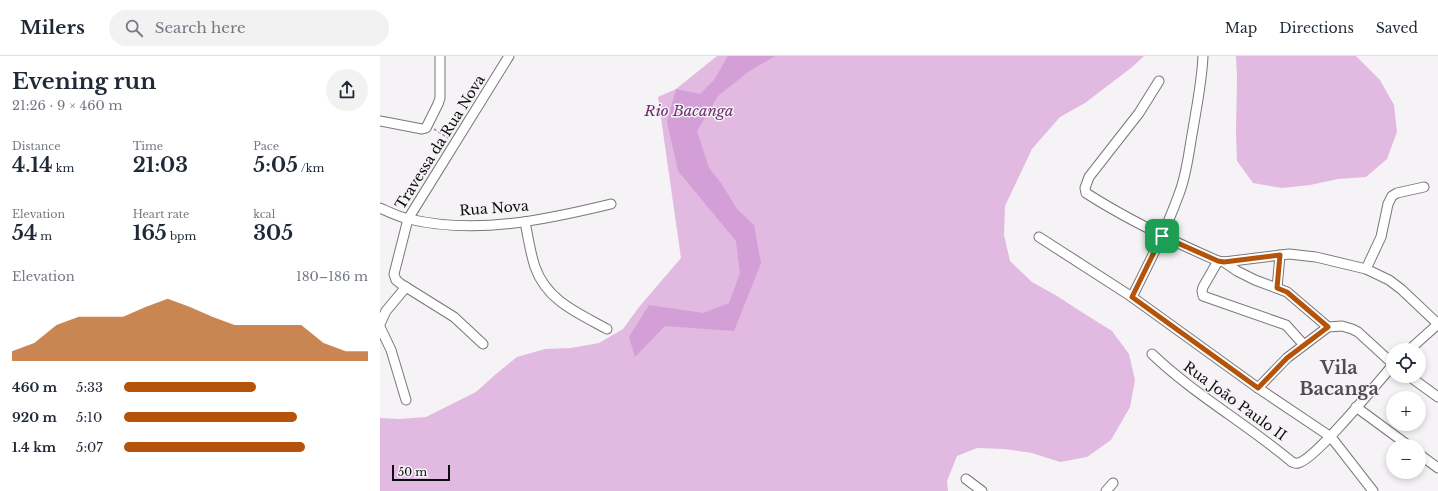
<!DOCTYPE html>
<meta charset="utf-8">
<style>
:root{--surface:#fff;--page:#f2f2f3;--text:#1f2937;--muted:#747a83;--line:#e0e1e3;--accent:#b45309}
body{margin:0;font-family:"Libre Baskerville",serif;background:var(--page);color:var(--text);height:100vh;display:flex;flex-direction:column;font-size:15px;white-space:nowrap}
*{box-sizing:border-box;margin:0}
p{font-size:13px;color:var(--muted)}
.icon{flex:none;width:22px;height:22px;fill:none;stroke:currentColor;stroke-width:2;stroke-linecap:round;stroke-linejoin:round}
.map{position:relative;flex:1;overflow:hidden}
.drawer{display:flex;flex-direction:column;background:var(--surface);width:380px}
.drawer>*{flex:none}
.fabs{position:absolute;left:1006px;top:287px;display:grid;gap:8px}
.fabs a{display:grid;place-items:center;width:40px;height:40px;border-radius:50%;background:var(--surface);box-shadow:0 2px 6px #0003;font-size:20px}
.scale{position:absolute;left:12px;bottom:10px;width:58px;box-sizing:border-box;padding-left:4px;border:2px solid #0e0d0e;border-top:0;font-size:11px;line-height:14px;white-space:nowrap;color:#0e0d0e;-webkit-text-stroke:3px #f6f3f6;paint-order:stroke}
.pin{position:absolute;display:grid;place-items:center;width:34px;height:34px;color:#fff;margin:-17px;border-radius:8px;box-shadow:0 2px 6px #0006}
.round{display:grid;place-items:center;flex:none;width:42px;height:42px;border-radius:21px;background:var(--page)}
.headline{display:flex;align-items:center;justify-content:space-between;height:68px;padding:0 12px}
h1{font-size:22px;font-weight:700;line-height:30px}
.metrics{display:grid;grid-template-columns:repeat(3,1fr);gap:6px;height:68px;padding:4px 12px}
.metrics div{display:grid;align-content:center}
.metrics b{font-size:20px;font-weight:700}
.metrics small{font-size:11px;font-weight:400}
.metrics p{font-size:11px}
.chart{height:112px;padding:8px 12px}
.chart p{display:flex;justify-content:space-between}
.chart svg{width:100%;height:72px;margin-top:4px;fill:var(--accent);opacity:.7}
ul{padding:0 12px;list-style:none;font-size:13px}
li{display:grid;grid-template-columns:64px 48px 1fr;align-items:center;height:30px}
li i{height:10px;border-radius:5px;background:var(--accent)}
header{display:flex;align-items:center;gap:24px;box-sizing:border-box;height:56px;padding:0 20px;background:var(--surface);border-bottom:1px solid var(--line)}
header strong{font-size:19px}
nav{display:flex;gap:22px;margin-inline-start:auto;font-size:14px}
.search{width:280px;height:36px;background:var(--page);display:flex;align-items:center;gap:10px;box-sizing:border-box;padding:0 14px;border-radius:22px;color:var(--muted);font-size:15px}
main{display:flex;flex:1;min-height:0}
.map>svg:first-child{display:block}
.green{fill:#e1b9e1}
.water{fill:#d49fd6}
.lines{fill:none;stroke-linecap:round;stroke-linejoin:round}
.street-casing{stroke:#797779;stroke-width:11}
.path{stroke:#979597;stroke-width:1.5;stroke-dasharray:3 2;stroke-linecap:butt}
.street{stroke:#fff;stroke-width:9}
.route-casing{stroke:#fff;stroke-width:8}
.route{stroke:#b45309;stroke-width:5}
.labels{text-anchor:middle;stroke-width:3;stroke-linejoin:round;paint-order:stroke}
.street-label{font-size:14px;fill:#0e0d0e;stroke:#f6f3f6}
.water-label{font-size:15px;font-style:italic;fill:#6c2d6f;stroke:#f6f3f6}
.district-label{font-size:18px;font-weight:bold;fill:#4f4c4f;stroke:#f6f3f6}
</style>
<header>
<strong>Milers</strong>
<div class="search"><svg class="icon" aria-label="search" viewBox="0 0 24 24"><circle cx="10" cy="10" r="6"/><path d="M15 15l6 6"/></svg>Search here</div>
<nav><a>Map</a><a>Directions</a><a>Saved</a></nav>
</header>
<main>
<section class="drawer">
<div class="headline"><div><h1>Evening run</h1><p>21:26 · 9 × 460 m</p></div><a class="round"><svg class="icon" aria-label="share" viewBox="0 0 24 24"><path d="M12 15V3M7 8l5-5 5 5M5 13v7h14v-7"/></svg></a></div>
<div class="metrics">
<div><p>Distance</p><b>4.14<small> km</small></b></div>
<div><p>Time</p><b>21:03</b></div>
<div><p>Pace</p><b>5:05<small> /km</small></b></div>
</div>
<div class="metrics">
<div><p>Elevation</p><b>54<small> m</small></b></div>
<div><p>Heart rate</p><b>165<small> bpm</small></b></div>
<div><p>kcal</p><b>305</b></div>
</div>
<div class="chart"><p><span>Elevation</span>180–186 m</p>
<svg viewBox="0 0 160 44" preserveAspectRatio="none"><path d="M0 44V38L10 33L20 22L30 17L40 17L50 17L60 11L70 6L80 11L90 17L100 22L110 22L120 22L130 22L140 33L150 38L160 38V44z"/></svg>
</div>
<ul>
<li><b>460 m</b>5:33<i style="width:54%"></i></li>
<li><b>920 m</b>5:10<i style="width:71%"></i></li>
<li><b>1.4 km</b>5:07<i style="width:74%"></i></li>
</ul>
</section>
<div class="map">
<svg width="1058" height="435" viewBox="0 0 1058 435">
<rect width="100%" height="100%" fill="#f6f3f6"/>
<!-- green -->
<g class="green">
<polygon points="337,0 764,0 751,12 705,47 680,61 652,93 625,150 624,179 630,205 652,226 677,240 700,255 732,275 749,298 755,324 750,351 731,384 707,401 680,406 652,397 624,393 597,392 577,400 567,425 568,435 0,435 0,362 19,363 46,361 96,336 116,318 137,301 165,293 191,292 219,287 243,273 259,251 301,202 278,41 296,33"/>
<polygon points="856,0 976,0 1000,24 1014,49 1017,76 1007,103 986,121 958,123 930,129 902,132 873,127 857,105 856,76 857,21"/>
</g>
<!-- water -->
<polygon class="water" points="348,0 395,0 368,16 338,40 317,75 329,112 341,127 357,153 374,169 381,207 354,275 285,270 255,301 249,281 269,249 323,257 349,247 360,217 356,185 298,115 287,66 296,33 320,38 334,24"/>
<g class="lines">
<!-- street casing -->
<g class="street-casing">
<g id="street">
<path d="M 779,25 L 759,57 L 709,121 L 705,132 L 706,137 C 748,164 792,185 838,205 L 844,206 L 857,215 L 875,224 L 907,236 L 948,271 L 962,270 L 972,273 L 978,276 L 1013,308"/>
<polyline points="0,65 42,73 46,72 58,48 60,42 60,0"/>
<path d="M 0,152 C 9,156 19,161 29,163 C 96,179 165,164 231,148"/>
<path d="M 145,166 C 148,180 150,196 155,211 C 167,245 198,257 227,273"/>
<polyline points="659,181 752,241 878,332 951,381 993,435"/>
<polyline points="838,205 823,231 822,235 823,240 906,269 924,289"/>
<polyline points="844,206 909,198 936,201 986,213 1009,224 1021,233 1058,268"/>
<polyline points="986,213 1001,181 1008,148 1012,140 1017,137 1044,131"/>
<polyline points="897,232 900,199"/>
<path d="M 752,241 C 769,207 786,174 799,138 C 807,118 809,94 813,73 C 817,49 822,24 823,0"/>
<polyline points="0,268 6,255 26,231"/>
<polyline points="0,271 11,294 26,344"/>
<polyline points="103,288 74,261 21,228 16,224 14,218 28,163 129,0"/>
<polyline points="1029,294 1058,268"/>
<path d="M 772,298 C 815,339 867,368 912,406 C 915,407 916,408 918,407 C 935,404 998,326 1013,309"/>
<polyline points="1029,320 1058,341"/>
<polyline points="878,332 907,302 948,271"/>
<polyline points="976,351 1029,390"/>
<polyline points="1039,398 1058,412"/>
<polyline points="586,423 602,435"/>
<polyline points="726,435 733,427"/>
</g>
</g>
<!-- path -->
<polyline class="path" points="54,73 68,82"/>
<!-- street -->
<use href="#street" class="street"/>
</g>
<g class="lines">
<!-- route casing -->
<g class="route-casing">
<polygon id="route" points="782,180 838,205 844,206 900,199 897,232 907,236 948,271 907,302 878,332 752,241"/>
</g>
<!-- route -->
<use href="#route" class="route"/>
</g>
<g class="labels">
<!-- street labels -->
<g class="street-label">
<text transform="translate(60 86) rotate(-58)" y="5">Travessa da Rua Nova</text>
<text transform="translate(114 152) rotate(-4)" y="5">Rua Nova</text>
<text transform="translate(855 345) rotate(36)" y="5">Rua João Paulo II</text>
</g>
<!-- water labels -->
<g class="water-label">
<text x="309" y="60">Rio Bacanga</text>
</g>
<!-- district labels -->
<g class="district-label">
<text x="959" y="318">Vila<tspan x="959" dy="21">Bacanga</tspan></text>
</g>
</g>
</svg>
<div class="fabs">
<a><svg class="icon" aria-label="locate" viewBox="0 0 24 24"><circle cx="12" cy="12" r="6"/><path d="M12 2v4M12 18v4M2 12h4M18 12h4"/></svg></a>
<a>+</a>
<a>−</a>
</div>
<div class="scale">50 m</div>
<div class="pin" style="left:782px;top:180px;background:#1e9e55"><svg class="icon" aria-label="arrive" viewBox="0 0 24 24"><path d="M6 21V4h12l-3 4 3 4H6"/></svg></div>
</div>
</main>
